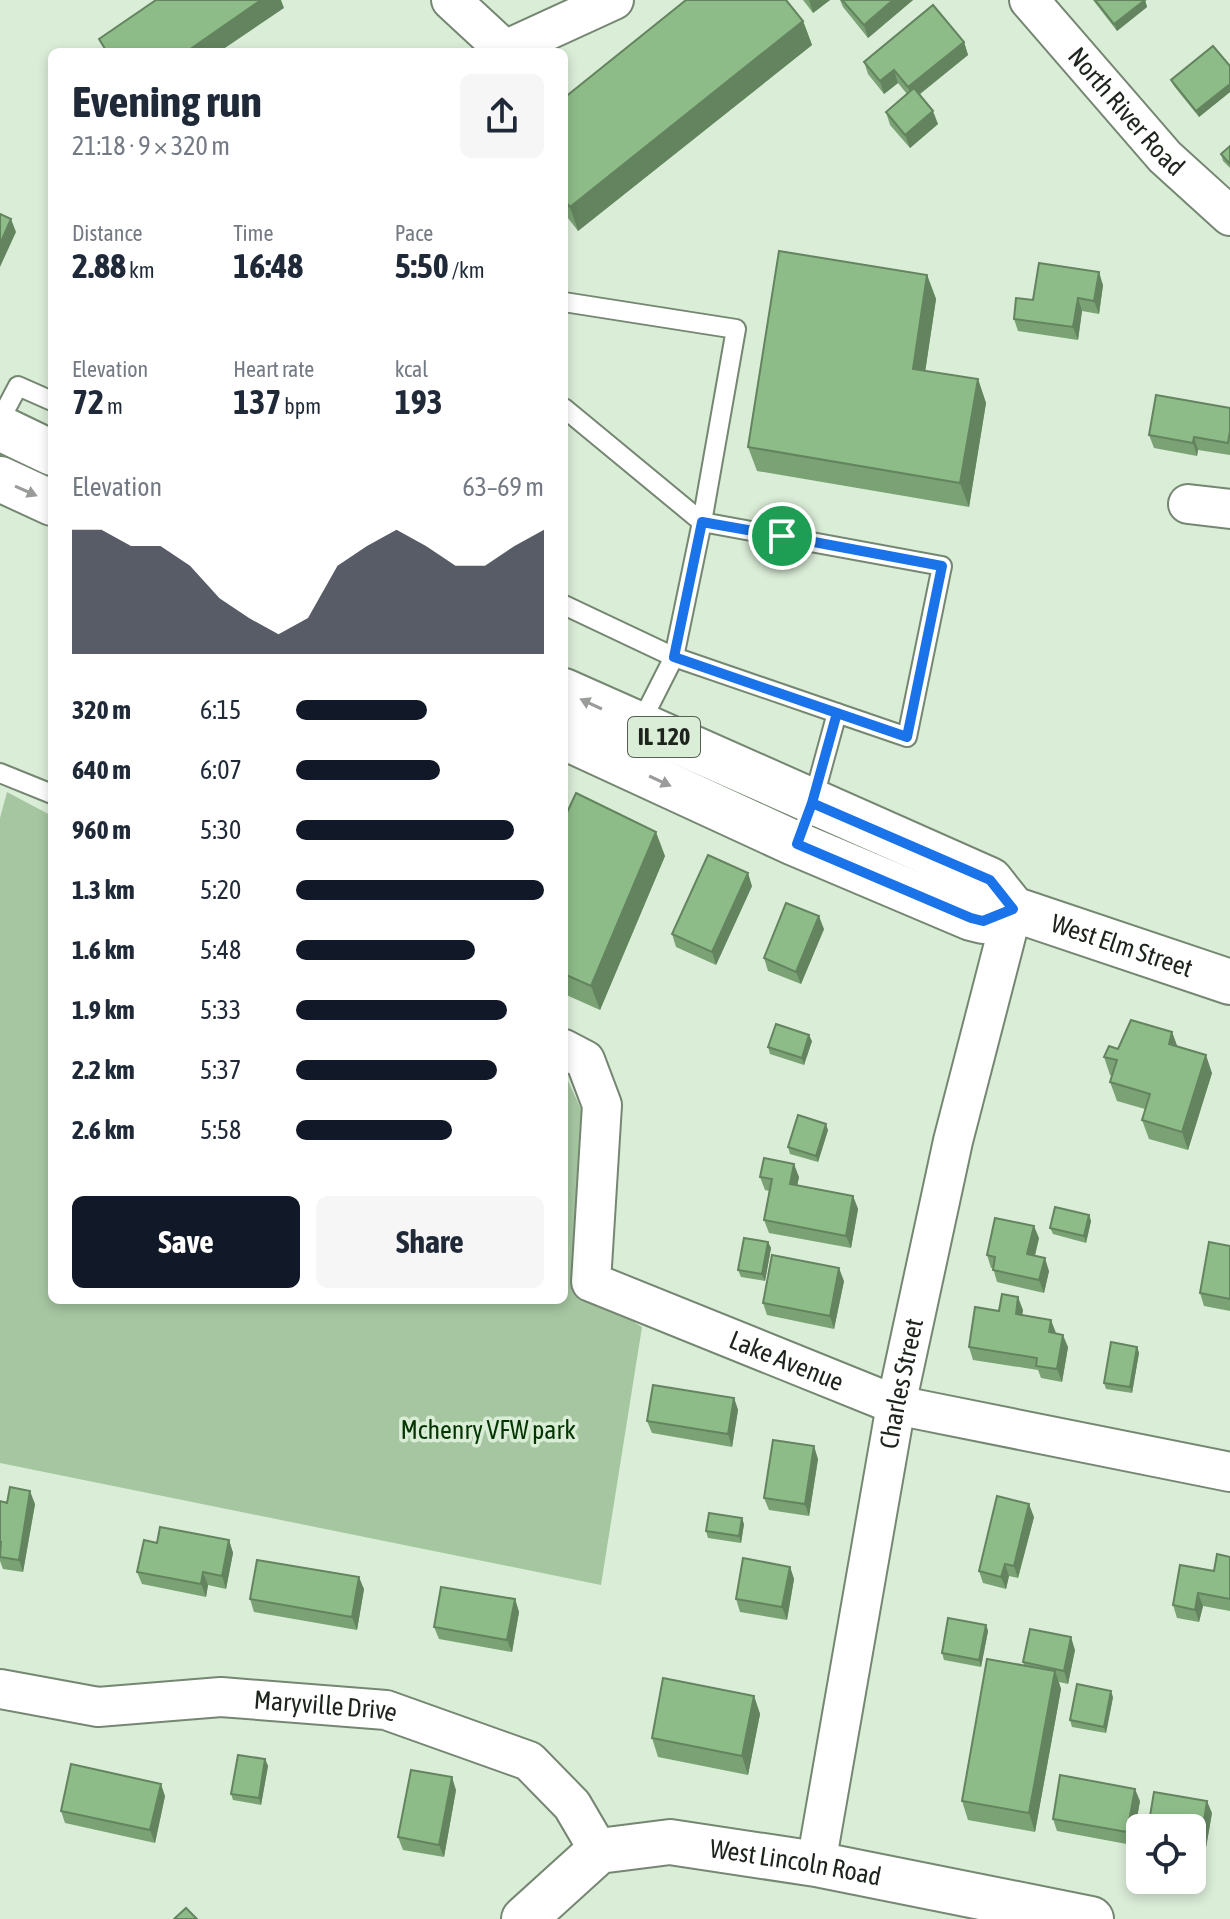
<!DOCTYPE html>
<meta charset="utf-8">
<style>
:root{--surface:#fff;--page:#f6f6f7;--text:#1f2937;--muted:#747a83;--accent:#111827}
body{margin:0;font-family:"Asap Condensed",sans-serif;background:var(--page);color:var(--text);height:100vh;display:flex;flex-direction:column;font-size:30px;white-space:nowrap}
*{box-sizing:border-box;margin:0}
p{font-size:26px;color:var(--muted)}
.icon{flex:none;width:44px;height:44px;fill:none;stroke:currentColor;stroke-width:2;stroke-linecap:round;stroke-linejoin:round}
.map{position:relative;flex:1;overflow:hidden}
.sheet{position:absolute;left:48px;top:48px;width:520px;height:1256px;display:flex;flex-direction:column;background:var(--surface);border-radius:12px;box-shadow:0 4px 12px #0003}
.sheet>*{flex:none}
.buttons{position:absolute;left:1126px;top:1814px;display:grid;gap:16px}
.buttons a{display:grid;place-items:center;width:80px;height:80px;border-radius:12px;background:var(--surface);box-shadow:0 4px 12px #0003;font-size:40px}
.pin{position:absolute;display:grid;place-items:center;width:68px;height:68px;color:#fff;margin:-34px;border:4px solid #fff;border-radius:50%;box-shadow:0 2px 8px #0007}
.round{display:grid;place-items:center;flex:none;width:84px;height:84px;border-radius:12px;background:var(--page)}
.overview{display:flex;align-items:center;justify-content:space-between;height:136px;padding:0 24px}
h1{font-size:44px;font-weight:700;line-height:60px}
.stats{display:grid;grid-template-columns:repeat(3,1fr);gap:12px;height:136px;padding:8px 24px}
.stats div{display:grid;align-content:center}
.stats b{font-size:34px;font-weight:700}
.stats small{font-size:22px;font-weight:400}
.stats p{font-size:22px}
.chart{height:224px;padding:16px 24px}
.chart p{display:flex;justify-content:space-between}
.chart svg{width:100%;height:144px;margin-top:8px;fill:var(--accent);opacity:.7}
.action{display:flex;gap:16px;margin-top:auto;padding:16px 24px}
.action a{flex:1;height:92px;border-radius:12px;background:var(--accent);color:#fff;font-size:32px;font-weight:700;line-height:92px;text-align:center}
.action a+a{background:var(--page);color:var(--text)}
ul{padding:0 24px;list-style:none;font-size:26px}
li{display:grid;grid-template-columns:128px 96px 1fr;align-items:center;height:60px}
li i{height:20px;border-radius:10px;background:var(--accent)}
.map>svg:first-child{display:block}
.green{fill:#a6c6a1}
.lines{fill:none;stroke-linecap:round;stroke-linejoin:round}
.service-casing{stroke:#758772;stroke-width:22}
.minor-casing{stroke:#758772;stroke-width:42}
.tertiary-casing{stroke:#758772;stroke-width:48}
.primary-casing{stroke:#758772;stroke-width:48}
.service{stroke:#fff;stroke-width:18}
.minor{stroke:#fff;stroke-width:38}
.tertiary{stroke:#fff;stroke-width:44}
.primary{stroke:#fff;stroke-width:44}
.wall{fill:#7aa275}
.shaded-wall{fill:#63845f}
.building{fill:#8ebc88;stroke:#63845f;stroke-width:2}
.oneway{fill:#999c99}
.route-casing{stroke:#fff;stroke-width:16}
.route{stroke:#1a73e8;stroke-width:10}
.labels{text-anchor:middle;stroke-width:7;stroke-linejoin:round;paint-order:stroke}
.shield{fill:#daedd7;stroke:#566054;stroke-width:2}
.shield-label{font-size:24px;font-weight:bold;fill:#1d241c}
.street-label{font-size:26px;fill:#1d241c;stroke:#daedd7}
.park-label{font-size:26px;fill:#043500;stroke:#daedd7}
</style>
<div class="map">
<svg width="1230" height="1919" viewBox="0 0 1230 1919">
<rect width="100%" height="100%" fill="#daedd7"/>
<!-- green -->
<polygon class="green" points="7,792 52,816 52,1300 564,1300 564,1077 567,1079 582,1111 572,1284 642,1327 601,1585 0,1463 0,818"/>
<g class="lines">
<!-- service casing -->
<g class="service-casing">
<g id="service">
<polyline points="564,302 736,329 702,522 564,408"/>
<polyline points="0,420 18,386 52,401"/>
<polyline points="564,605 674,657 837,713"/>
<polyline points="639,726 674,657 702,522 942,566 907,737 837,713 812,804"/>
<polyline points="0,773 52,794"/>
</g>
</g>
<!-- minor casing -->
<g class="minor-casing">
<g id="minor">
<polyline points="451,0 505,50 614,0"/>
<path id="s1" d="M 1029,0 L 1165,157 L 1230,216"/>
<polyline points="1188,504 1230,509"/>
<path id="s2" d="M 564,1049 L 585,1060 L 602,1105 L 591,1282 L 896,1405 L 1230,1472"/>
<path id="s3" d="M 0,1689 L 98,1707 L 221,1697 L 386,1710 L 529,1761 L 572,1805 L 599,1851"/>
<path id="s4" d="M 816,1864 L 896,1405 L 953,1141 L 1013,909"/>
</g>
</g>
<!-- tertiary casing -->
<g class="tertiary-casing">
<g id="tertiary">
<path id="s5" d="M 524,1919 L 599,1851 L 670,1842 L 816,1864 L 1091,1919"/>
</g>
</g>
<!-- primary casing -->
<g class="primary-casing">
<g id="primary">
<polyline points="0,428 52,453"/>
<polyline points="0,479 52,503"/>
<path id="s6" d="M 564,691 L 990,880 L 1013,909 L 1230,982"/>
<polyline points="564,737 794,843 971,918 983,921 1013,909"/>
</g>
</g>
<!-- service -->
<use href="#service" class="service"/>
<!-- minor -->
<use href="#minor" class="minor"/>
<!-- tertiary -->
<use href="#tertiary" class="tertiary"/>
<!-- primary -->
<use href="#primary" class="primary"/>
</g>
<!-- wall -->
<g class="wall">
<polygon points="803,0 830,0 813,13"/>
<polygon points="840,0 913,0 868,38 843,7"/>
<polygon points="1093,0 1145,0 1147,7 1117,31"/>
<polygon points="803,21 812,45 578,231 564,213 564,98"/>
<polygon points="964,42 968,55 919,95 938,124 910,148 890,125 886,112 907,94 898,83 884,94 868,74 864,62"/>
<polygon points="1230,66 1230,92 1199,117 1174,86 1171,80"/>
<polygon points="1230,146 1230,168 1223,161 1221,154"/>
<polygon points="927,275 936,299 925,371 978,379 986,403 969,507 757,471 748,447"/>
<polygon points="1103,285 1099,314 1082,311 1078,340 1018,331 1014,319 1033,300"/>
<polygon points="1230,408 1230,455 1198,450 1197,456 1154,448 1149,435"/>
<polygon points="564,819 665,856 600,1010 564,994"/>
<polygon points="752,886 716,965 676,947 672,934"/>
<polygon points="824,929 801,984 768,971 764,958"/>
<polygon points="1172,1032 1177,1046 1212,1073 1188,1150 1149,1139 1142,1120 1145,1109 1117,1101 1110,1082 1112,1076 1110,1075 1104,1057 1118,1049"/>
<polygon points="812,1041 804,1065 770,1054 768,1047"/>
<polygon points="828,1130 818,1162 790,1154 788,1147"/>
<polygon points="760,1177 799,1177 797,1185 853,1196 858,1209 851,1248 769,1233 764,1220 769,1191 765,1190"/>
<polygon points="1089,1215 1091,1221 1086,1243 1053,1234 1050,1228"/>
<polygon points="1039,1238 1035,1256 1049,1271 1044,1293 997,1282 993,1268 991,1268 987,1255"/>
<polygon points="768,1242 771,1248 765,1281 741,1277 738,1270"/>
<polygon points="1230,1246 1230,1311 1204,1306 1200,1293"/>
<polygon points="844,1281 834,1329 767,1315 763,1303"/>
<polygon points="1023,1310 1022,1315 1056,1333 1068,1347 1062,1382 1041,1378 1038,1370 973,1360 969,1347 999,1311"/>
<polygon points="1137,1347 1139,1353 1132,1393 1106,1389 1104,1383"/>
<polygon points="734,1398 738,1410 732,1447 652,1433 647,1421"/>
<polygon points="818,1459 809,1516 769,1510 764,1498"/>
<polygon points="0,1501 35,1504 23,1572 3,1569 0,1561"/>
<polygon points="1034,1517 1018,1578 1009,1576 1006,1589 983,1583 979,1571"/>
<polygon points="744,1524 741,1543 708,1538 706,1531"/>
<polygon points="229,1540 233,1553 226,1589 208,1585 206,1597 142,1584 137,1572"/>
<polygon points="1230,1557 1230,1611 1203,1606 1199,1622 1177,1618 1173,1605"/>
<polygon points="790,1567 794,1579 787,1620 740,1612 736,1599"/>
<polygon points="364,1589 357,1630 254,1612 250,1599"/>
<polygon points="515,1599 519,1612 512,1652 439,1639 434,1627"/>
<polygon points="986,1625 988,1631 981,1667 944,1660 942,1653"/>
<polygon points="1075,1650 1068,1684 1059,1682 1061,1689 1035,1832 968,1820 962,1801 1024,1665 1023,1662"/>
<polygon points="754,1696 760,1714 748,1775 658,1757 652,1738"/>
<polygon points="1113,1697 1106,1733 1072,1727 1070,1720"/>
<polygon points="265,1759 268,1766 261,1805 233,1800 231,1794"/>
<polygon points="456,1790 444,1857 403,1850 398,1837"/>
<polygon points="165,1796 155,1843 65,1823 61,1811"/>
<polygon points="1140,1801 1132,1845 1057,1831 1053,1819"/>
<polygon points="1212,1813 1205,1853 1192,1851 1192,1828"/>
</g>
<!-- shaded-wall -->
<g class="shaded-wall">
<polygon points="261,0 281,0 284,8 219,52 186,52"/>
<polygon points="809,0 830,0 813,13"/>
<polygon points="893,0 913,0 868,38 864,25"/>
<polygon points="1145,0 1147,7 1117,31 1114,24"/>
<polygon points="803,21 812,45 578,231 570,207"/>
<polygon points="964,42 968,55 912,100 908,87"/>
<polygon points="894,70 898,83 884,94 880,81"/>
<polygon points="1230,84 1230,92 1199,117 1196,111"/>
<polygon points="933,111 938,124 910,148 905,135"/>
<polygon points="11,219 16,232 0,267 0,244"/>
<polygon points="1099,272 1103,285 1099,314 1094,301"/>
<polygon points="927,275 936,299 922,393 913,369"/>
<polygon points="1078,298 1082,311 1078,340 1073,327"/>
<polygon points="978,379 986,403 969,507 960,483"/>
<polygon points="1194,437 1198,450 1197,456 1193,443"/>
<polygon points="656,832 665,856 600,1010 591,986"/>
<polygon points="748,873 752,886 716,965 712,952"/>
<polygon points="819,916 824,929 801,984 796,972"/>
<polygon points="1172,1032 1179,1051 1169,1044"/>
<polygon points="809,1035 812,1041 804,1065 802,1058"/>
<polygon points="1206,1055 1212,1073 1188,1150 1182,1132"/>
<polygon points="826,1124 828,1130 818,1162 816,1156"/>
<polygon points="794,1164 799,1177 795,1197 790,1184"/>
<polygon points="853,1196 858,1209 851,1248 846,1236"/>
<polygon points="1089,1215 1091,1221 1086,1243 1084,1236"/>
<polygon points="1034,1226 1039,1238 1032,1266 1027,1254"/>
<polygon points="768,1242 771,1248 765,1281 762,1274"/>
<polygon points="1045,1258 1049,1271 1044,1293 1039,1280"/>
<polygon points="839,1268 844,1281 834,1329 830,1316"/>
<polygon points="1018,1297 1023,1310 1020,1327 1016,1314"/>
<polygon points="1051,1320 1056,1333 1054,1345 1049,1332"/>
<polygon points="1063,1335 1068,1347 1062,1382 1057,1369"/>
<polygon points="1137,1347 1139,1353 1132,1393 1130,1387"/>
<polygon points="734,1398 738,1410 732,1447 728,1434"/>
<polygon points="814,1446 818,1459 809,1516 805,1504"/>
<polygon points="30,1491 35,1504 23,1572 19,1560"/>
<polygon points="1029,1504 1034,1517 1018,1578 1014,1566"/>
<polygon points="742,1518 744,1524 741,1543 739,1536"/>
<polygon points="229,1540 233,1553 226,1589 222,1576"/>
<polygon points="1005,1564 1009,1576 1006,1589 1001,1577"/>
<polygon points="790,1567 794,1579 787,1620 782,1607"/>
<polygon points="203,1572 208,1585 206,1597 201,1584"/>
<polygon points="359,1577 364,1589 357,1630 352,1617"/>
<polygon points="1198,1593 1203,1606 1199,1622 1195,1610"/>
<polygon points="515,1599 519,1612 512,1652 507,1640"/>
<polygon points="986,1625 988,1631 981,1667 979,1660"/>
<polygon points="1071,1637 1075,1650 1068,1684 1064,1671"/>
<polygon points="1055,1671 1061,1689 1035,1832 1029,1813"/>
<polygon points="1111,1691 1113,1697 1106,1733 1104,1727"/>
<polygon points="754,1696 760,1714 748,1775 742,1756"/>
<polygon points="265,1759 268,1766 261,1805 259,1798"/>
<polygon points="452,1777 456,1790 444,1857 439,1845"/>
<polygon points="161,1784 165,1796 155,1843 150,1830"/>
<polygon points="1135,1789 1140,1801 1132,1845 1127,1832"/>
<polygon points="1207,1801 1212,1813 1205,1853 1201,1841"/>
</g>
<!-- building -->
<g class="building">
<polygon points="156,0 261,0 186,52 107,52 99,39"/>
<polygon points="686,0 786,0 803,21 570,207 564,200 564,98"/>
<polygon points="842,0 893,0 864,25"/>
<polygon points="1095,0 1145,0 1114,24"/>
<polygon points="933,5 964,42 908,87 894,70 880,81 864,62"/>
<polygon points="1213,46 1230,66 1230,84 1196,111 1171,80"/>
<polygon points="914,88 933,111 905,135 886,112"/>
<polygon points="1230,146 1230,164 1221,154"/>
<polygon points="0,214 11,219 0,244"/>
<polygon points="779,251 927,275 913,369 978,379 960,483 748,447"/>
<polygon points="1039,263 1099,272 1094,301 1078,298 1073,327 1014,319 1016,298 1033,300"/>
<polygon points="1156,395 1230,408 1230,431 1228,443 1194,437 1193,443 1149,435"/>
<polygon points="576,793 656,832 591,986 564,974 564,819"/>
<polygon points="708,855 748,873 712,952 672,934"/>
<polygon points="786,903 819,916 796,972 764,958"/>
<polygon points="1131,1020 1172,1032 1169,1044 1206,1055 1182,1132 1142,1120 1150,1094 1110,1082 1117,1060 1104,1057 1109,1046 1118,1049"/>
<polygon points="776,1024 809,1035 802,1058 768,1047"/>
<polygon points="798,1115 826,1124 816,1156 788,1147"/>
<polygon points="764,1158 794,1164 790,1184 853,1196 846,1236 764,1220 772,1179 760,1177"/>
<polygon points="1055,1207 1089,1215 1084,1236 1050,1228"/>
<polygon points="995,1218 1034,1226 1027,1254 1045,1258 1039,1280 993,1270 995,1257 987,1255"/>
<polygon points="744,1238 768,1242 762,1274 738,1270"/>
<polygon points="1209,1242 1230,1246 1230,1299 1200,1293"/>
<polygon points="772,1255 839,1268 830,1316 763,1303"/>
<polygon points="1002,1294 1018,1297 1016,1314 1051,1320 1049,1332 1063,1335 1057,1369 1036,1366 1037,1358 969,1347 975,1307 999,1311"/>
<polygon points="1111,1342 1137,1347 1130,1387 1104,1383"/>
<polygon points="653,1385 734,1398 728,1434 647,1421"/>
<polygon points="773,1440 814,1446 805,1504 764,1498"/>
<polygon points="10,1487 30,1491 19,1560 0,1557 1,1542 0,1542 0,1501 7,1503"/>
<polygon points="997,1496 1029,1504 1014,1566 1005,1564 1001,1577 979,1571"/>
<polygon points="709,1513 742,1518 739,1536 706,1531"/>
<polygon points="160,1527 229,1540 222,1576 203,1572 201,1584 137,1572 144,1540 157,1543"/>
<polygon points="1217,1554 1230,1557 1230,1599 1198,1593 1195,1610 1173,1605 1180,1565 1214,1571"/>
<polygon points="743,1558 790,1567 782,1607 736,1599"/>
<polygon points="257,1560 359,1577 352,1617 250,1599"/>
<polygon points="441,1587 515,1599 507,1640 434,1627"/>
<polygon points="948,1618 986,1625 979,1660 942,1653"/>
<polygon points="1030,1629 1071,1637 1064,1671 1023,1662"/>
<polygon points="987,1659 1055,1671 1029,1813 962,1801"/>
<polygon points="663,1678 754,1696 742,1756 652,1738"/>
<polygon points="1077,1684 1111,1691 1104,1727 1070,1720"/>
<polygon points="238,1755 265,1759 259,1798 231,1794"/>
<polygon points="71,1764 161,1784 150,1830 61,1811"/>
<polygon points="411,1770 452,1777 439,1845 398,1837"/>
<polygon points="1060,1775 1135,1789 1127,1832 1053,1819"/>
<polygon points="1154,1792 1207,1801 1201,1841 1192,1839 1192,1828 1148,1828"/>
<polygon points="186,1908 197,1919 174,1919"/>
</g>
<!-- one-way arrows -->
<defs><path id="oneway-solid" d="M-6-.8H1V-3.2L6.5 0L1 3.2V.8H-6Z" transform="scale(2)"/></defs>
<g class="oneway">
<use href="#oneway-solid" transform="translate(26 491) rotate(24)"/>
<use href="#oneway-solid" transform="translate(591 704) rotate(-155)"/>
<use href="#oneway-solid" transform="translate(660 781) rotate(25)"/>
</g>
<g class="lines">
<!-- route casing -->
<g class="route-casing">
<polyline id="route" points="782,536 702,522 674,657 837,713 812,803 990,880 1013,909 983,921 971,918 797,844 812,803 837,713 907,737 942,566 782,536"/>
</g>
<!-- route -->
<use href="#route" class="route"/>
</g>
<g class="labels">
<!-- shield labels -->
<rect class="shield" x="628" y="717" width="72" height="40" rx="6"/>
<g class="shield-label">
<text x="664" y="745">IL 120</text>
</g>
<!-- street labels -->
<g class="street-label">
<text dy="9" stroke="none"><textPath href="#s1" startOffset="148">North River Road</textPath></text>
<text dy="9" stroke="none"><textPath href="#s6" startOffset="618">West Elm Street</textPath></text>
<text dy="9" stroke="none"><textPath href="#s2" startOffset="460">Lake Avenue</textPath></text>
<text dy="9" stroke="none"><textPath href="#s4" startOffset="488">Charles Street</textPath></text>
<text dy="9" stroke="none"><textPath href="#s3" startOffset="328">Maryville Drive</textPath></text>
<text dy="9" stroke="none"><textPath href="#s5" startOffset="300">West Lincoln Road</textPath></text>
</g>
<!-- park labels -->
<g class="park-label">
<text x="488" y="1439">Mchenry VFW park</text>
</g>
</g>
</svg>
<div class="buttons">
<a><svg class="icon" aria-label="locate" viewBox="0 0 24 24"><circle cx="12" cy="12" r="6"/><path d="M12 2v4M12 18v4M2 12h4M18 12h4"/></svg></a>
</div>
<div class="pin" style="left:782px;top:536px;background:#1e9e55"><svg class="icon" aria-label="arrive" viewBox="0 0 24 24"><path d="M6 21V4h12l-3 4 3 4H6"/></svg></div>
<section class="sheet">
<div class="overview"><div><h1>Evening run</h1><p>21:18 · 9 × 320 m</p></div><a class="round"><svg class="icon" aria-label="share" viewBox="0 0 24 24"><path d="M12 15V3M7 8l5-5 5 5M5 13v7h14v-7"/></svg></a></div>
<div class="stats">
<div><p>Distance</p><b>2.88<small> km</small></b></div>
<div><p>Time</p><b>16:48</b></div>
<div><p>Pace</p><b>5:50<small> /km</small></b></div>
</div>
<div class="stats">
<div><p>Elevation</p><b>72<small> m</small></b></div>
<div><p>Heart rate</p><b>137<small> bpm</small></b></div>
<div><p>kcal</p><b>193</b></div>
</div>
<div class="chart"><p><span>Elevation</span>63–69 m</p>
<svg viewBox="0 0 160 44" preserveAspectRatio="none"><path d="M0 44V6L10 6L20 11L30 11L40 17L50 27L60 33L70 38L80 33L90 17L100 11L110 6L120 11L130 17L140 17L150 11L160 6V44z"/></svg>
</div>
<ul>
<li><b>320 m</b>6:15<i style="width:53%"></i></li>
<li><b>640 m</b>6:07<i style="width:58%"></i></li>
<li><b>960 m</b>5:30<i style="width:88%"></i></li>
<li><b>1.3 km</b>5:20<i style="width:100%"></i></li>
<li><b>1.6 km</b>5:48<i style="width:72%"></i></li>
<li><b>1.9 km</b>5:33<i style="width:85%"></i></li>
<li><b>2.2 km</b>5:37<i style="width:81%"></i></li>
<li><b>2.6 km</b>5:58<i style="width:63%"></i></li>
</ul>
<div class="action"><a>Save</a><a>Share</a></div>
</section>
</div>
